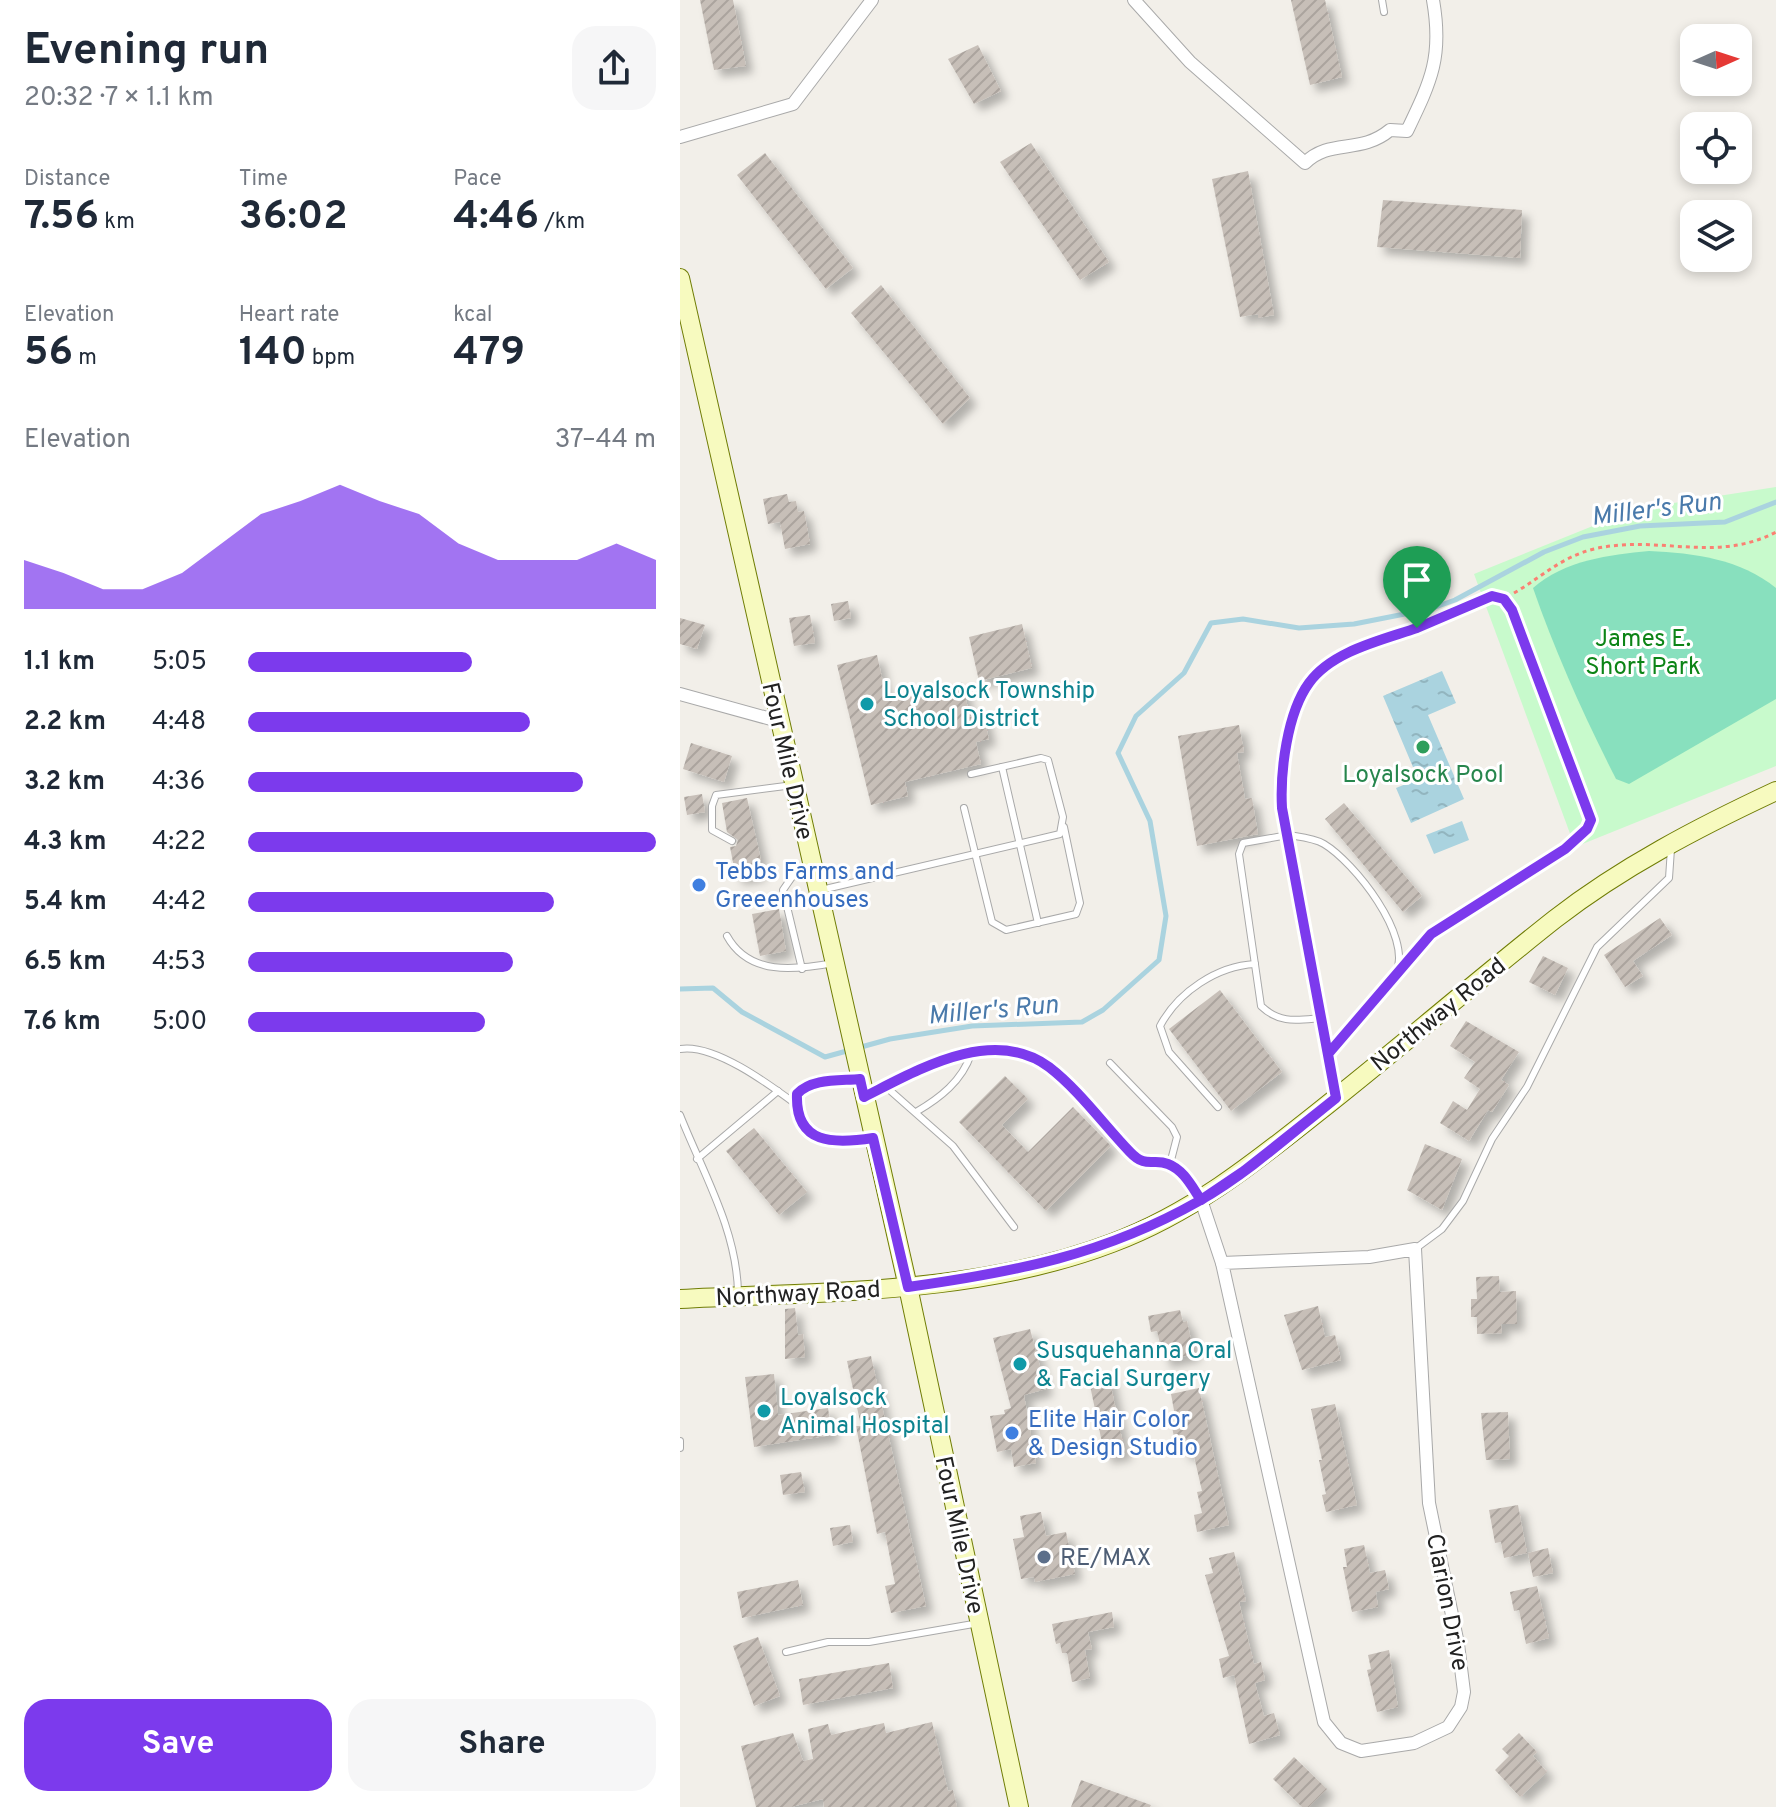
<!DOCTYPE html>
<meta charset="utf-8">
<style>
:root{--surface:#fff;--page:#f6f6f7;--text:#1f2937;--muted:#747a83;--accent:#7c3aed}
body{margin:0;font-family:Overpass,sans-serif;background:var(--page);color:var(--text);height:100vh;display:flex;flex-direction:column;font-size:30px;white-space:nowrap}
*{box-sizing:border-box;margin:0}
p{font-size:26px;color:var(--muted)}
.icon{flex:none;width:44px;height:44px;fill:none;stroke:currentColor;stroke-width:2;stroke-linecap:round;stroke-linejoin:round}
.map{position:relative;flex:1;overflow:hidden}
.sheet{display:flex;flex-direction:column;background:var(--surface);width:680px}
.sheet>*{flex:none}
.needle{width:52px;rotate:87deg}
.tools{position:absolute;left:1000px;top:24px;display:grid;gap:16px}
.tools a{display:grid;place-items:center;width:72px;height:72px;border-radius:16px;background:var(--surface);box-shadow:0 4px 12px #0003;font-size:40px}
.pin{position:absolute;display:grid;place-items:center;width:68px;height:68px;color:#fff;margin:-82px -34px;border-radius:50% 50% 50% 0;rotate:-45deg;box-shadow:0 0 8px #0007}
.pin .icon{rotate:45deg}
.round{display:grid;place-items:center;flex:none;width:84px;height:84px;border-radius:24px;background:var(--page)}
.headline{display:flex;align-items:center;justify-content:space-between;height:136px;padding:0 24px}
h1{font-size:44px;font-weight:700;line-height:60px}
.stats{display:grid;grid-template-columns:repeat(3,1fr);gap:12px;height:136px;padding:8px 24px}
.stats div{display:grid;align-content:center}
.stats b{font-size:40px;font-weight:700}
.stats small{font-size:22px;font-weight:400}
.stats p{font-size:22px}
.chart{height:224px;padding:16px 24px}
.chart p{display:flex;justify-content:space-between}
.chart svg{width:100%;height:144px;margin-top:8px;fill:var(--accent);opacity:.7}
.button{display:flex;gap:16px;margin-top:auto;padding:16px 24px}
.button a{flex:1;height:92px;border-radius:24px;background:var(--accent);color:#fff;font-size:32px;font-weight:700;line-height:92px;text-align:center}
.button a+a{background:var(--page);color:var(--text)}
ul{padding:0 24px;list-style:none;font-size:26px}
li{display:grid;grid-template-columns:128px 96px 1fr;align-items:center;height:60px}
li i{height:20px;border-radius:10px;background:var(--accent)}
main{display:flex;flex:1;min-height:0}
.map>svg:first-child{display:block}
.park{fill:#c8facc}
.pitch{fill:#88e0be}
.water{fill:url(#water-ripples)}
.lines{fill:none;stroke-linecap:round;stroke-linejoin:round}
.stream{stroke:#aad3df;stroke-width:5}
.building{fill:url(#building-hatch);filter:url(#shadow)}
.lane-casing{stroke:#a9a9a9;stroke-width:8}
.street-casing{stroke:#a9a9a9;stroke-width:14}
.secondary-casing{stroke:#707d05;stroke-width:20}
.path{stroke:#fa8072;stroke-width:3;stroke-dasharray:4 4;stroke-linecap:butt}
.lane{stroke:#fff;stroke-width:6}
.street{stroke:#fff;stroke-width:12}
.secondary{stroke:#f7fabf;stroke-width:18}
.route-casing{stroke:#fff;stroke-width:16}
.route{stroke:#7c3aed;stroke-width:10}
.culture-dot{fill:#0f9aa8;stroke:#fff;stroke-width:3}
.leisure-dot{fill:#2e9e5b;stroke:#fff;stroke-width:3}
.shop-dot{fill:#3f7fe0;stroke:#fff;stroke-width:3}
.service-dot{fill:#5c6f8a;stroke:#fff;stroke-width:3}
.labels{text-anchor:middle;stroke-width:6;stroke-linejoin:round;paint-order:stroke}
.park-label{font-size:24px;fill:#0c8416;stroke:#fff}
.culture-label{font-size:24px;fill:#0d838f;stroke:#fff;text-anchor:start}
.street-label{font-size:24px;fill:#222;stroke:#fff}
.leisure-label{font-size:24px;fill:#27864d;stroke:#fff}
.shop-label{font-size:24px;fill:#366cbe;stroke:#fff;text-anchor:start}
.service-label{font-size:24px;fill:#4e5e75;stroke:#fff;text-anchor:start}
.water-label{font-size:26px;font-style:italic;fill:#4a7aab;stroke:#fff}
</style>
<main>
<section class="sheet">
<div class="headline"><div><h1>Evening run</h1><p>20:32 · 7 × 1.1 km</p></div><a class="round"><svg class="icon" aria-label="share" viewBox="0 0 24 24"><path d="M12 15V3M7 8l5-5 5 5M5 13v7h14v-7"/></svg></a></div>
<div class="stats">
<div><p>Distance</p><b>7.56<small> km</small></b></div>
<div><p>Time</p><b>36:02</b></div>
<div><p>Pace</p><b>4:46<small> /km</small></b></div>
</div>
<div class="stats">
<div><p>Elevation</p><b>56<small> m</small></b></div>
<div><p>Heart rate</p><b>140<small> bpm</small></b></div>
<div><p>kcal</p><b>479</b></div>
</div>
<div class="chart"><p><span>Elevation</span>37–44 m</p>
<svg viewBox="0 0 160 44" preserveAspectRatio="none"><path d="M0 44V29L10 33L20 38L30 38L40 33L50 24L60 15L70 11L80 6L90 11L100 15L110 24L120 29L130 29L140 29L150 24L160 29V44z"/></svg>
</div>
<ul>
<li><b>1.1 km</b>5:05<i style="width:55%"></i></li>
<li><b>2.2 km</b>4:48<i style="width:69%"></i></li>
<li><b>3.2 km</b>4:36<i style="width:82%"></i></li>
<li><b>4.3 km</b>4:22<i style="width:100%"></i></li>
<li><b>5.4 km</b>4:42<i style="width:75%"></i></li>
<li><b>6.5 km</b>4:53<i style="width:65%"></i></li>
<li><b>7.6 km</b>5:00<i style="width:58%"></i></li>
</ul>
<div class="button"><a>Save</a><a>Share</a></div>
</section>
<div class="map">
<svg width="1096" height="1807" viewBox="0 0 1096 1807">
<defs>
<pattern id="water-ripples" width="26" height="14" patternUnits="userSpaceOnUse" patternTransform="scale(2)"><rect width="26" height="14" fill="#aad3df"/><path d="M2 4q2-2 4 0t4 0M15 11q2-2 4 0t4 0" fill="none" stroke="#92b5bf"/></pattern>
<pattern id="building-hatch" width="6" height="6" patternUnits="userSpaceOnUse" patternTransform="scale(2)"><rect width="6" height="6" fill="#c7bfb8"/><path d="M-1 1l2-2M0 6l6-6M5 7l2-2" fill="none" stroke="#aba49e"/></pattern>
<filter id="shadow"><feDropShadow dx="7" dy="7" stdDeviation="4" flood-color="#0004"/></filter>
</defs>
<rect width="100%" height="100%" fill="#f2efe9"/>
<!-- park -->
<polygon class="park" points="1096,487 1096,766 895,847 794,574 955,509"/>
<!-- pitch -->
<path class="pitch" d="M 969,551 C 1015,553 1060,559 1096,588 L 1096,699 L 949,784 L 936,779 C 904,716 876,654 853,588 C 885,560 929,555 969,551 Z"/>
<!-- water -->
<g class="water">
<polygon points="762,671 776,703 748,715 784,799 731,823 716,788 738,779 703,696"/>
<polygon points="782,821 789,840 754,854 746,835"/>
</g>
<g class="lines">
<!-- stream -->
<polyline class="stream" points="0,989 33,988 62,1012 145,1057 210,1039 292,1026 402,1022 423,1010 479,960 486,916 470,821 438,753 456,716 504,673 531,623 563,619 619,628 674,624 750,609 775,600 864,552 903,537 960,526 1045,522 1096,502"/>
</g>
<!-- building -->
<g class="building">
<polygon points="20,0 53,0 66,66 34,70"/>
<polygon points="611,0 645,0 662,77 630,85"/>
<polygon points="298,45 321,91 294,104 268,59"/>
<polygon points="351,143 429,262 400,280 320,162"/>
<polygon points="85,153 173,268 146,289 57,175"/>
<polygon points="568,171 594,315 578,318 578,314 560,317 532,179"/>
<polygon points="703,200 842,210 840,258 697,247"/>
<polygon points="201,285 290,398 263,424 171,313"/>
<polygon points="107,494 109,502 116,501 118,512 124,511 130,544 105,549 100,522 88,524 83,499"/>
<polygon points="168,601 171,618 154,621 151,604"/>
<polygon points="130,615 135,643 114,646 109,618"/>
<polygon points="0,618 25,625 17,649 0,644"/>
<polygon points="342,624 352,668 299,681 289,637"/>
<polygon points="197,655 207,700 282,682 290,717 303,714 309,739 296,742 301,764 225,782 228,796 191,805 157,665"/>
<polygon points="559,725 564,752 557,753 565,799 572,798 578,834 517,846 498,736"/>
<polygon points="11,743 52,756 44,782 3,769"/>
<polygon points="22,794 25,812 7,815 4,797"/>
<polygon points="67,798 81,860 76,861 79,874 56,878 50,847 56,846 58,840 47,832 42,803"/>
<polygon points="664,803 742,896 723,912 645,819"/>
<polygon points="99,909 106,951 80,956 72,914"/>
<polygon points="980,918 992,935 953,961 963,976 945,987 924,955"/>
<polygon points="863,956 888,968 875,995 849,982"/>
<polygon points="540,990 602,1072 551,1111 489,1029"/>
<polygon points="786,1021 839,1052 821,1080 829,1085 812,1112 808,1110 789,1141 760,1123 773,1101 787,1110 800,1089 784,1078 795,1062 770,1046"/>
<polygon points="325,1076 348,1099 322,1125 348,1152 393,1107 431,1146 366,1211 279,1122"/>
<polygon points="74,1128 127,1192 99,1215 46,1151"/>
<polygon points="745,1144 782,1159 762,1210 727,1190"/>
<polygon points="819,1276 820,1292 836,1291 837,1324 821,1324 822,1333 797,1334 797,1317 791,1317 791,1299 797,1299 796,1277"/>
<polygon points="638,1306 645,1337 655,1335 661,1360 622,1370 604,1315"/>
<polygon points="115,1308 118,1335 123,1334 125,1357 105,1359 105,1309"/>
<polygon points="500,1310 503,1322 507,1321 514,1354 484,1361 477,1331 471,1332 468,1316"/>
<polygon points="350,1329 366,1389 344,1395 356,1463 334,1467 331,1449 317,1452 310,1416 325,1414 324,1410 331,1408 313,1338"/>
<polygon points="191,1356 246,1606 211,1613 205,1586 215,1584 205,1532 197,1534 176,1426 181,1426 167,1361"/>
<polygon points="428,1372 445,1453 425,1457 408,1376"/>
<polygon points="94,1374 98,1415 148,1408 152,1435 74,1447 65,1377"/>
<polygon points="519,1388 549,1525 517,1532 514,1515 522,1513 517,1492 522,1491 513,1452 503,1454 500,1436 494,1437 490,1417 495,1416 491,1394"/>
<polygon points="655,1404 677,1505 646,1512 642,1495 646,1494 639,1460 642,1460 631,1409"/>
<polygon points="828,1412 830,1459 806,1460 801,1413"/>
<polygon points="121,1472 125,1492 103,1495 100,1475"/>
<polygon points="838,1505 847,1553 824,1558 821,1542 815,1543 809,1510"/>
<polygon points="361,1512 366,1536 386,1532 395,1574 355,1582 354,1577 341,1579 333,1539 344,1537 340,1516"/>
<polygon points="170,1525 173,1542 153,1546 150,1528"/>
<polygon points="684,1545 690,1573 705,1570 709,1589 696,1592 698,1607 672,1612 663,1567 667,1567 664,1549"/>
<polygon points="868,1548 873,1573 853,1577 848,1553"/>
<polygon points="554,1552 566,1601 559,1602 574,1664 581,1662 585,1680 575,1683 584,1716 594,1713 600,1735 569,1744 554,1675 543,1678 539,1659 549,1656 525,1575 533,1573 529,1558"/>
<polygon points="118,1580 123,1605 62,1618 57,1592"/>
<polygon points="857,1586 869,1638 846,1644 839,1610 834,1611 830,1592"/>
<polygon points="432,1612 434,1627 408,1632 412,1649 405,1650 410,1678 392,1682 387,1653 382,1653 380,1643 376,1644 372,1624"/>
<polygon points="78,1637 100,1696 74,1706 53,1646"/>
<polygon points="709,1650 718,1707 697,1712 687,1670 691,1669 688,1655"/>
<polygon points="209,1663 213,1688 123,1705 119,1679"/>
<polygon points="252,1722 268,1791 273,1790 277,1807 144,1807 143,1799 111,1807 76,1807 61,1746 113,1733 123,1761 133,1759 128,1729 148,1724 151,1735 204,1723 206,1733"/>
<polygon points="839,1733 857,1752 853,1756 867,1772 840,1797 815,1770 829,1756 822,1749"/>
<polygon points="614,1757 647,1789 629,1807 622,1807 593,1779"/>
<polygon points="401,1780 471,1805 470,1807 391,1807"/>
</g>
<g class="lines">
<!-- lane casing -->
<g class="lane-casing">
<g id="lane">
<polyline points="702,0 704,12"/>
<polyline points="322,767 358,923"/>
<polyline points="284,808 312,922 326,930 396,914 400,903 384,827"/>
<polyline points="52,841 32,830 32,806 36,795 113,785"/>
<polyline points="141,890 380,834 383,817 368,760 361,758 291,774"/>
<path d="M 47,936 C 69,976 115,970 154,963"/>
<polyline points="122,969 103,890 112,877 133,871"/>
<path d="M 641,1018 C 617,1020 600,1024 581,1006 L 559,854 L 563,843 L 608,835 L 602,808 L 604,763 L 608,739 L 629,683 L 649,664 L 678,648 L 812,596 L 824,599 L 832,610 L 911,820 C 895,856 825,885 791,905 C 762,923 740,946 717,971"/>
<path d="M 0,1049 C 34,1043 90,1085 117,1105"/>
<path d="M 648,1054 C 668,1026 701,1004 716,973 C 733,936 674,862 644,844 C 634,838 620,837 608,835 L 655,1095"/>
<polyline points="430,1063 492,1127 497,1137 490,1164"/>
<path d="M 177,1079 C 157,1081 131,1078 117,1094 C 115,1144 152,1144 190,1138"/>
<polyline points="205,1086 273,1146 334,1227"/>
<path d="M 187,1095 C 241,1068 308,1029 367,1066 C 398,1085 425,1129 452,1154 C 466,1167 477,1158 491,1165 C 504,1172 511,1186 519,1198"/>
<path d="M 538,1107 L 489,1052 L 480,1026 C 498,992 537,966 575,964"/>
<path d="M 236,1112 C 260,1098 282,1081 291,1054"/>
<path d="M 0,1115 C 23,1173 57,1230 58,1293"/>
<polyline points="17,1159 98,1091"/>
<polyline points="735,1249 762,1229 783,1201 812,1139 847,1087 917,947 989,878 991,849"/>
<polyline points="0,1441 0,1448"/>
<polyline points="106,1652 148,1642 189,1642 299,1623"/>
</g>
</g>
<!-- street casing -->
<g class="street-casing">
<g id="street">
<path d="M 454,0 L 510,62 L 625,163 C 650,138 680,155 710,130 L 727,131 C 751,81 763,57 753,0"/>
<polyline points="0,137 113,104 192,0"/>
<polyline points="0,694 98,721"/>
<polyline points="521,1200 542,1263"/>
<polygon points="735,1249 749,1503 778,1644 784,1692 781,1707 768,1727 734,1743 681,1751 661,1743 644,1722 542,1263 689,1257"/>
</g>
</g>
<!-- secondary casing -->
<g class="secondary-casing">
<g id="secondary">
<polyline points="0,278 228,1287 339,1807"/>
<path d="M 0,1299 C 144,1291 296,1295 432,1243 C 510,1214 573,1164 637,1113 C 717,1050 794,983 875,919 C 942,867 1019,827 1096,791"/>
</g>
</g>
<!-- path -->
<path class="path" d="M 834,593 C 862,577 881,557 914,549 C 978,534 1035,564 1096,532"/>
<!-- lane -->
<use href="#lane" class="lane"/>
<!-- street -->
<use href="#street" class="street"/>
<!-- secondary -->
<use href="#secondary" class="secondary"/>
</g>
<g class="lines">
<!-- route casing -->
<g class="route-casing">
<path id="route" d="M 737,628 C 702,640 652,651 629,683 C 607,713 600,772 602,808 L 656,1098 L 564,1171 L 521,1200 C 512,1187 504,1170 488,1164 C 473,1158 466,1169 450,1152 C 424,1125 399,1090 369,1067 C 312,1025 236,1071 184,1097 L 180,1079 C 160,1081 132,1078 117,1094 C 115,1145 154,1144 193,1138 L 228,1287 C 335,1272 424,1255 519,1201 C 568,1173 612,1133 656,1098 L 648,1054 L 751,934 L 885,849 L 907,829 L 911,820 L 832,610 L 824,599 L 812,596 L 737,628"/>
</g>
<!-- route -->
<use href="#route" class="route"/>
</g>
<!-- markers -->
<g class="culture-dot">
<circle cx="187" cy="704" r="8"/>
<circle cx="340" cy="1364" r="8"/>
<circle cx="84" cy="1411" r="8"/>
</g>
<circle class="leisure-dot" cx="743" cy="747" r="8"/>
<g class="shop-dot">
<circle cx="19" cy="885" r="8"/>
<circle cx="332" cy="1433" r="8"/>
</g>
<circle class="service-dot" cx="364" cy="1557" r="8"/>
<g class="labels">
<!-- park labels -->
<g class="park-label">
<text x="963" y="646">James E.<tspan x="963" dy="28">Short Park</tspan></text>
</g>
<!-- culture labels -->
<g class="culture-label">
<text x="203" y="698">Loyalsock Township<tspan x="203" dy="28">School District</tspan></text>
<text x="356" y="1358">Susquehanna Oral<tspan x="356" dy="28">&amp; Facial Surgery</tspan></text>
<text x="100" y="1405">Loyalsock<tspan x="100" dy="28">Animal Hospital</tspan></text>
</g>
<!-- street labels -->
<g class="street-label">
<text transform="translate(108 761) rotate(77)" y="8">Four Mile Drive</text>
<text transform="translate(758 1014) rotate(-39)" y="8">Northway Road</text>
<text transform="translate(118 1293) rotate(-3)" y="8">Northway Road</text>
<text transform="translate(280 1535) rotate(78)" y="8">Four Mile Drive</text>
<text transform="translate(768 1602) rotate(79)" y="8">Clarion Drive</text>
</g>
<!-- leisure labels -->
<g class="leisure-label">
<text x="743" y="782">Loyalsock Pool</text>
</g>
<!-- shop labels -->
<g class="shop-label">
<text x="35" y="879">Tebbs Farms and<tspan x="35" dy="28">Greeenhouses</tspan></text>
<text x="348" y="1427">Elite Hair Color<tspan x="348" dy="28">&amp; Design Studio</tspan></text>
</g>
<!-- service labels -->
<g class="service-label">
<text x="380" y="1565">RE/MAX</text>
</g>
<!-- water labels -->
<g class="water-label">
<text transform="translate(976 508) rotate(-7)" y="9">Miller's Run</text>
<text transform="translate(313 1009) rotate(-5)" y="9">Miller's Run</text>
</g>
</g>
</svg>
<div class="tools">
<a><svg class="needle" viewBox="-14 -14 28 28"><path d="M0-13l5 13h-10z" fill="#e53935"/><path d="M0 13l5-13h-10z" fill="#747a83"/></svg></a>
<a><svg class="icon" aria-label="locate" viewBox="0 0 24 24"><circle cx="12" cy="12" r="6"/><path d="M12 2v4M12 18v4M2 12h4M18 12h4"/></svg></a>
<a><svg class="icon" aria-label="layers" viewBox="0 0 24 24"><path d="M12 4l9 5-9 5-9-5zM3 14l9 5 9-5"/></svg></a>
</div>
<div class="pin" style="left:737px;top:628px;background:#1e9e55"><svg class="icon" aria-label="arrive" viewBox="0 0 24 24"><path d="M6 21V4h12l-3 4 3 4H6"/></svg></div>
</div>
</main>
